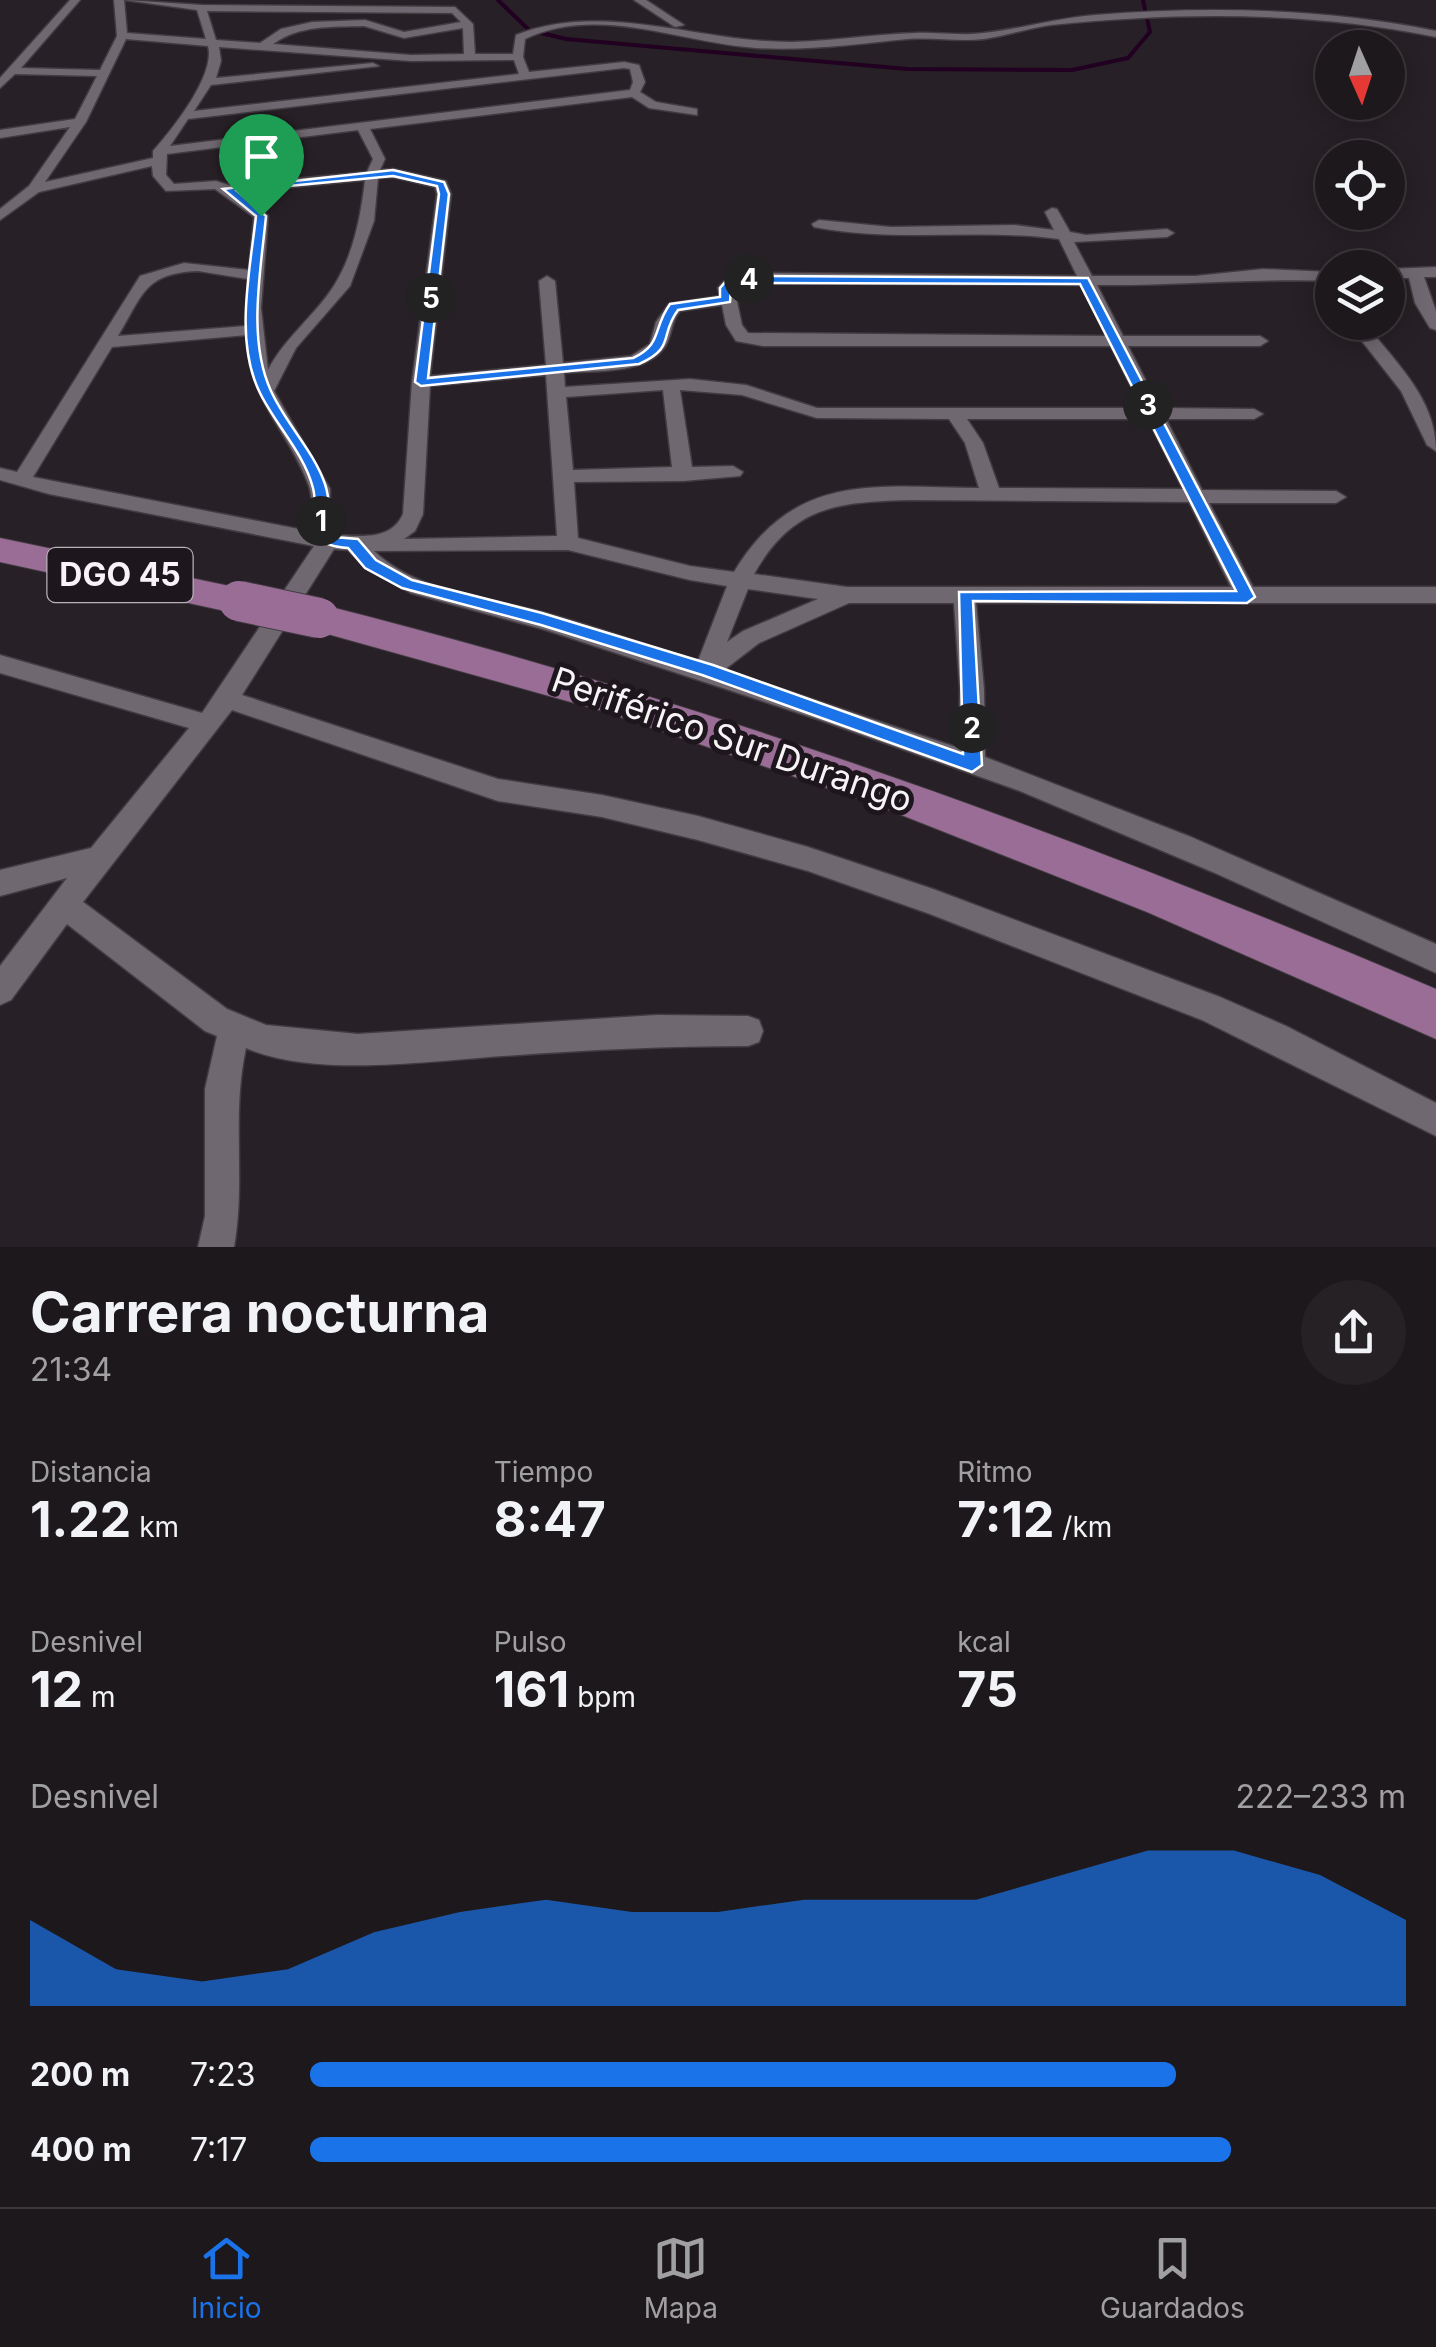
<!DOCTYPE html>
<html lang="es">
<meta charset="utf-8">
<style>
:root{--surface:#1d181c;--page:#252125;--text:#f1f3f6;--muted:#a0a0a3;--line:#3b373b;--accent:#1a73e8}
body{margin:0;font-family:Inter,sans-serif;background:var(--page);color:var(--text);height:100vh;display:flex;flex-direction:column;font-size:38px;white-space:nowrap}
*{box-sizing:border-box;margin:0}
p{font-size:32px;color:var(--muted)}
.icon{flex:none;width:55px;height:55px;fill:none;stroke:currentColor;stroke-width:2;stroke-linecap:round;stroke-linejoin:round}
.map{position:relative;height:1247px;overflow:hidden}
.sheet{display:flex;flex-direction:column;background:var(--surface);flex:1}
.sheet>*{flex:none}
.needle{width:65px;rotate:177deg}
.fabs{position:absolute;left:1315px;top:30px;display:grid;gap:20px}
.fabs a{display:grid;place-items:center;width:90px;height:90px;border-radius:50%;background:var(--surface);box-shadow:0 5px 25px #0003,0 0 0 2px var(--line);font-size:50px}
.pin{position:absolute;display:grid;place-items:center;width:85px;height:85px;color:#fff;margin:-102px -42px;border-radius:50% 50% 50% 0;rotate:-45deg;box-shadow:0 0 10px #0007}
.pin .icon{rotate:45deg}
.km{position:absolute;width:50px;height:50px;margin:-25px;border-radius:50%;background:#222;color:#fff;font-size:28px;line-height:50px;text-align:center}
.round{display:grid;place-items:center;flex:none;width:105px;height:105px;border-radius:52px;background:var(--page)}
.headline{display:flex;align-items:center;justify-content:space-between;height:170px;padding:0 30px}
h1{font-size:55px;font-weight:700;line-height:75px}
.figures{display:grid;grid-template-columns:repeat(3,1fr);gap:15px;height:170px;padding:10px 30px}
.figures div{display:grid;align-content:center}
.figures b{font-size:50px;font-weight:700}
.figures small{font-size:28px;font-weight:400}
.figures p{font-size:28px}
.chart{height:280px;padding:20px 30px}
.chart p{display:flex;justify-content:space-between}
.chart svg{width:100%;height:180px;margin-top:10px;fill:var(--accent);opacity:.7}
ul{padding:0 30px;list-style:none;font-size:32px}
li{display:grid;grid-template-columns:160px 120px 1fr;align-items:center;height:75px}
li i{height:25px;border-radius:12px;background:var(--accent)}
.dock{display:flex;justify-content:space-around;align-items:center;height:140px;border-top:2px solid var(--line);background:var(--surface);font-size:28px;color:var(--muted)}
.dock a{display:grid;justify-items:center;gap:5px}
.dock .current{color:var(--accent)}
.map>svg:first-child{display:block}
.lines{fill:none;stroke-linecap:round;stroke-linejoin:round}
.stream{stroke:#210021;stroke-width:4}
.minor-casing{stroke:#423c42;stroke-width:3}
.trunk-casing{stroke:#423c42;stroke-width:2}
.minor{fill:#706870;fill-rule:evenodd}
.trunk{fill:#9a6d97;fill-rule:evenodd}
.trunk-bridge-casing{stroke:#423c42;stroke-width:42;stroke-linecap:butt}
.trunk-bridge{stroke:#9a6d97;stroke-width:40}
.route{fill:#1a73e8;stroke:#fff;stroke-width:2.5;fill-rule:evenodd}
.labels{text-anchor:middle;stroke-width:10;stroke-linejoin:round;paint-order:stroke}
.shield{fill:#1d161d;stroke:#b6b1b6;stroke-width:2.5}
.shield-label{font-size:32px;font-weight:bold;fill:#f8f3f7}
.street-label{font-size:35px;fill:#f8f3f7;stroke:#1d161d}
</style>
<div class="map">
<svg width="1436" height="1247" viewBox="0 0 1436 1247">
<rect width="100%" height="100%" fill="#272026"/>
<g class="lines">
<!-- stream -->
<polyline class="stream" points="498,0 529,30 566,39 907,69 1072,70 1128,58 1150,32 1143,0"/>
<!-- minor casing -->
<g class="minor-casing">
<g id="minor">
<path d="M 70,0 L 80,0 L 21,68 L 100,70 L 117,36 L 114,0 L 124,0 L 127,33 L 206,39 L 197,10 L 125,0 L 202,5 L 455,7 L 473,24 L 475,54 L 513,54 L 516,35 C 604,0 701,43 793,42 C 834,41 874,34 915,33 C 937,32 960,36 983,33 C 1021,29 1057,18 1095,15 C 1210,6 1323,8 1436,31 L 1436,37 C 1308,11 1180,12 1051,25 C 1028,28 1006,36 984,39 C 959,42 933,37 908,39 C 857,44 807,51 756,48 C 680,43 599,4 525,39 L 523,57 L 529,72 L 624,62 L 639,65 L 645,82 L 640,92 L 656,102 L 697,109 L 697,115 L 649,108 L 632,97 L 370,129 L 385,159 L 380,170 L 393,169 L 446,181 L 451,194 L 430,376 L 546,365 L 539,281 L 547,276 L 555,281 L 563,363 L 631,356 L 650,344 L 656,322 L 669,304 L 720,296 L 718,288 L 726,279 L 769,273 L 1077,276 L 1059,239 C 977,228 895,243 814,227 L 812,224 L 819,220 L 891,227 L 1015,225 L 1054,230 L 1045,212 L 1052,208 L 1057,209 L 1070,232 L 1086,235 L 1167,229 L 1174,233 L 1167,237 L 1074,242 L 1092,276 L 1195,276 L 1263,269 L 1332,272 L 1332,281 C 1253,278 1176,286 1097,285 L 1123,336 L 1260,336 L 1268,341 L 1260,346 L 1128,346 L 1160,408 L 1254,409 L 1263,414 L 1254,419 L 1166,419 L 1202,490 L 1336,491 L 1346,497 L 1336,503 L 1209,503 L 1253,587 L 1436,587 L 1436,603 L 976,603 L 984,689 L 985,757 L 1191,837 L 1436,944 L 1436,973 L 1215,873 L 1020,791 L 817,719 L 546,630 L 411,593 L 365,567 L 348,550 L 334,549 L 242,695 L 498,779 L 602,795 L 698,816 L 808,847 L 933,889 L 1220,997 L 1286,1026 L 1436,1103 L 1436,1136 L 1202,1020 L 930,914 L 808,871 L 698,840 L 602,817 L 498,801 L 232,710 L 83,902 L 227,1009 L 266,1025 L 358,1034 L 657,1015 L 748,1016 L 759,1020 L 763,1031 L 759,1042 L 748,1046 C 666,1046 585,1050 503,1056 C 427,1061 316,1078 246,1048 C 231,1117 246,1179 234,1247 L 198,1247 L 205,1216 L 205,1089 L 217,1036 L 205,1031 L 67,924 L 11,1000 L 0,1005 L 0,966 L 67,878 L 0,896 L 0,870 L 91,848 L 189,728 L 0,673 L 0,655 L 202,713 L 314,546 L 49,494 L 0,480 L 0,468 L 17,472 L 140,276 L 184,263 L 249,270 L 254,217 L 215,189 L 166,191 L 153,176 L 152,166 L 39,192 L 0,220 L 0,209 L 29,186 L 70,127 L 0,138 L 0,130 L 75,119 L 97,76 L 15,74 L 0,88 L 0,78 ZM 207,11 L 452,13 L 461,22 L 404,32 L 365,20 L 312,22 L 281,29 L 260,43 L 216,40 ZM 364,26 L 404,38 L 463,28 L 464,54 L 411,55 L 273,44 C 300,25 331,27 364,26 ZM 126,39 L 208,46 C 216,75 172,130 153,151 L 153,158 L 45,182 L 86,122 ZM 219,47 L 411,61 L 514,60 L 519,74 L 194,111 L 211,85 L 379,66 L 373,63 L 216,78 L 221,61 ZM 624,68 L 630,69 L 633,82 L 630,90 L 170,146 L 188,119 ZM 358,130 L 373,159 L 367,172 L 229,185 L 216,181 L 174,184 L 166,175 L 167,154 ZM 393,177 L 435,187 L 437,194 L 412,382 L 403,514 C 391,541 360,536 336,535 L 330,518 L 330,489 L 274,391 L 296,348 L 350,286 L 374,221 L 378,178 ZM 365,180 C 361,215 354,253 335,284 C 316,315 286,336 268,370 L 261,308 L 268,216 L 240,192 ZM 198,271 L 248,279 L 246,326 L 118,336 C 143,295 144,273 198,271 ZM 769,283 L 1081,285 L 1107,336 L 748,333 L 742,325 L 734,288 ZM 722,305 L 726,325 L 736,341 L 763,346 L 1111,346 L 1142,408 L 817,408 L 746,385 L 690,379 L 565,387 L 564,373 C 594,370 644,375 664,348 C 673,336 670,322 680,311 ZM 247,335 C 251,407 287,427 309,486 C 314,500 310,517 314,532 L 33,477 L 112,347 ZM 546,375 L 557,536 L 404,539 L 415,531 L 423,514 L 430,386 ZM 663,390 L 672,467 L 573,470 L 566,397 ZM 680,390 L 742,395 L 817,418 L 949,419 L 965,443 L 979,488 C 875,487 795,471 734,572 L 690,566 L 578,538 L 574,482 L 683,481 L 740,476 L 743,472 L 733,466 L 692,467 ZM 967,419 L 1148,419 L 1183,489 L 999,488 L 983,443 ZM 911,500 L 1189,502 L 1231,587 L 847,587 L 754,574 C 793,505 838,502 911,500 ZM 568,550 L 690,580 L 727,586 L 698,661 C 648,646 599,628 549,614 C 492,598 419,594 374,551 ZM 748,589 L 818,599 L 743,631 L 727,642 ZM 849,603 L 954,603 L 960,689 L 959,748 L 724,670 L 759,643 Z"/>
<polygon points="634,0 646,0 684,25 675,27"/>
<polygon points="1436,267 1436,277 1424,277 1436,311 1436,330 1430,328 1415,303 1409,278 1388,278 1388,269"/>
<path d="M 1347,322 L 1364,322 C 1395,362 1436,398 1436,451 L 1427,445 L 1401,391 Z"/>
</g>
</g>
<!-- trunk casing -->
<g class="trunk-casing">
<g id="trunk">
<polygon points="0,538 239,588 252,592 257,601 252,610 239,614 0,562"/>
<path d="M 319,604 C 705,701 1070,833 1436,989 L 1436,1039 L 1147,912 L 871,803 L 603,711 L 306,628 L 300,618 L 306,608 Z"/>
</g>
</g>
<!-- minor -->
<use href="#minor" class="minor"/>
<!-- trunk -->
<use href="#trunk" class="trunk"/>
<!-- trunk-bridge casing -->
<g class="trunk-bridge-casing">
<polyline id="trunk-bridge" points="239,601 319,618"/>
</g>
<!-- trunk-bridge -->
<use href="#trunk-bridge" class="trunk-bridge"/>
</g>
<!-- route -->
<path class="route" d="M 393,170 L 444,182 L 449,194 L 428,378 L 633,358 C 663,344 652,329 670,304 L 720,297 L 720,288 L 727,280 L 744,276 L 1088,278 L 1255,597 L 1247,603 L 973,601 L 982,765 L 972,772 L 702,675 L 541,625 L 402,588 L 365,568 L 348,548 C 301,545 321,521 313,488 C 304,453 275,424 260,393 C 234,341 250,271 256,216 L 223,189 ZM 393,176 L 437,186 L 439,194 L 415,382 L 421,386 L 639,364 C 676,348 659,335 678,310 L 730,302 L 731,289 L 744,283 L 1080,284 L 1236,591 L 959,592 L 963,754 L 713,665 L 542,613 L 412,580 L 376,560 L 358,539 L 334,537 C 328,519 331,501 325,484 C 313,450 286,424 271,391 C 247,339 261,270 266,216 L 237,191 Z"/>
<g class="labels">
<!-- shield labels -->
<rect class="shield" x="47.5" y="548" width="145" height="54" rx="8"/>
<g class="shield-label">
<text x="120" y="586">DGO 45</text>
</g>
<!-- street labels -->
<g class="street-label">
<text transform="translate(732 740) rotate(19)" y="12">Periférico Sur Durango</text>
</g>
</g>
</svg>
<div class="fabs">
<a><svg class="needle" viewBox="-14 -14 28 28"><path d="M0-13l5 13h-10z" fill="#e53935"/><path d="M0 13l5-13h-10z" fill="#a0a0a3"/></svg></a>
<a><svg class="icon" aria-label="locate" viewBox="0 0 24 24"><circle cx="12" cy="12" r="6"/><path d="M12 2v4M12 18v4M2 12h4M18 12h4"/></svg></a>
<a><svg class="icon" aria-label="layers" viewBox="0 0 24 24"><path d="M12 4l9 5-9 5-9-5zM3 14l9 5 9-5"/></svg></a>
</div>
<div class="pin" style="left:261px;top:216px;background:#1e9e55"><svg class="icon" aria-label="arrive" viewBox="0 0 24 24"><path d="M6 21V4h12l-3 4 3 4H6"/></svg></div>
<b class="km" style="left:321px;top:521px">1</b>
<b class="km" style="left:972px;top:728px">2</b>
<b class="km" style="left:1148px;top:405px">3</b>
<b class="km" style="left:749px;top:279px">4</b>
<b class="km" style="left:431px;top:298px">5</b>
</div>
<section class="sheet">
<div class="headline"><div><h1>Carrera nocturna</h1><p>21:34</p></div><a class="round"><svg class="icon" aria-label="share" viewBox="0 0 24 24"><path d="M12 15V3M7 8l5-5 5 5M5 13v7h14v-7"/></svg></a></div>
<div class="figures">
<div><p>Distancia</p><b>1.22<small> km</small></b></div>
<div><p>Tiempo</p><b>8:47</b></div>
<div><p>Ritmo</p><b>7:12<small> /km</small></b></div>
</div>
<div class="figures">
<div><p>Desnivel</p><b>12<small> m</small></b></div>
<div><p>Pulso</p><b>161<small> bpm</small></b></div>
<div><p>kcal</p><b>75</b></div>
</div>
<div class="chart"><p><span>Desnivel</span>222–233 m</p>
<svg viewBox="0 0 160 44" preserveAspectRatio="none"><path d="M0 44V23L10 35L20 38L30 35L40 26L50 21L60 18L70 21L80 21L90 18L100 18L110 18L120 12L130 6L140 6L150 12L160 23V44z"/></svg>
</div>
<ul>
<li><b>200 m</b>7:23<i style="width:79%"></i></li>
<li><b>400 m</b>7:17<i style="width:84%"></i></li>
</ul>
</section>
<nav class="dock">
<a class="current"><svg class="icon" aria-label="home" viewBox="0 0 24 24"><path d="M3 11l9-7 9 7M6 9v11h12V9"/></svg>Inicio</a>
<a><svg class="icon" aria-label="map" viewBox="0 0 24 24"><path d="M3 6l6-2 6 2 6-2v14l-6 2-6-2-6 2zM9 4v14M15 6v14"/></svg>Mapa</a>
<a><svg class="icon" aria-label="saved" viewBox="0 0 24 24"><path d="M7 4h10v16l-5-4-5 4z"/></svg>Guardados</a>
</nav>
